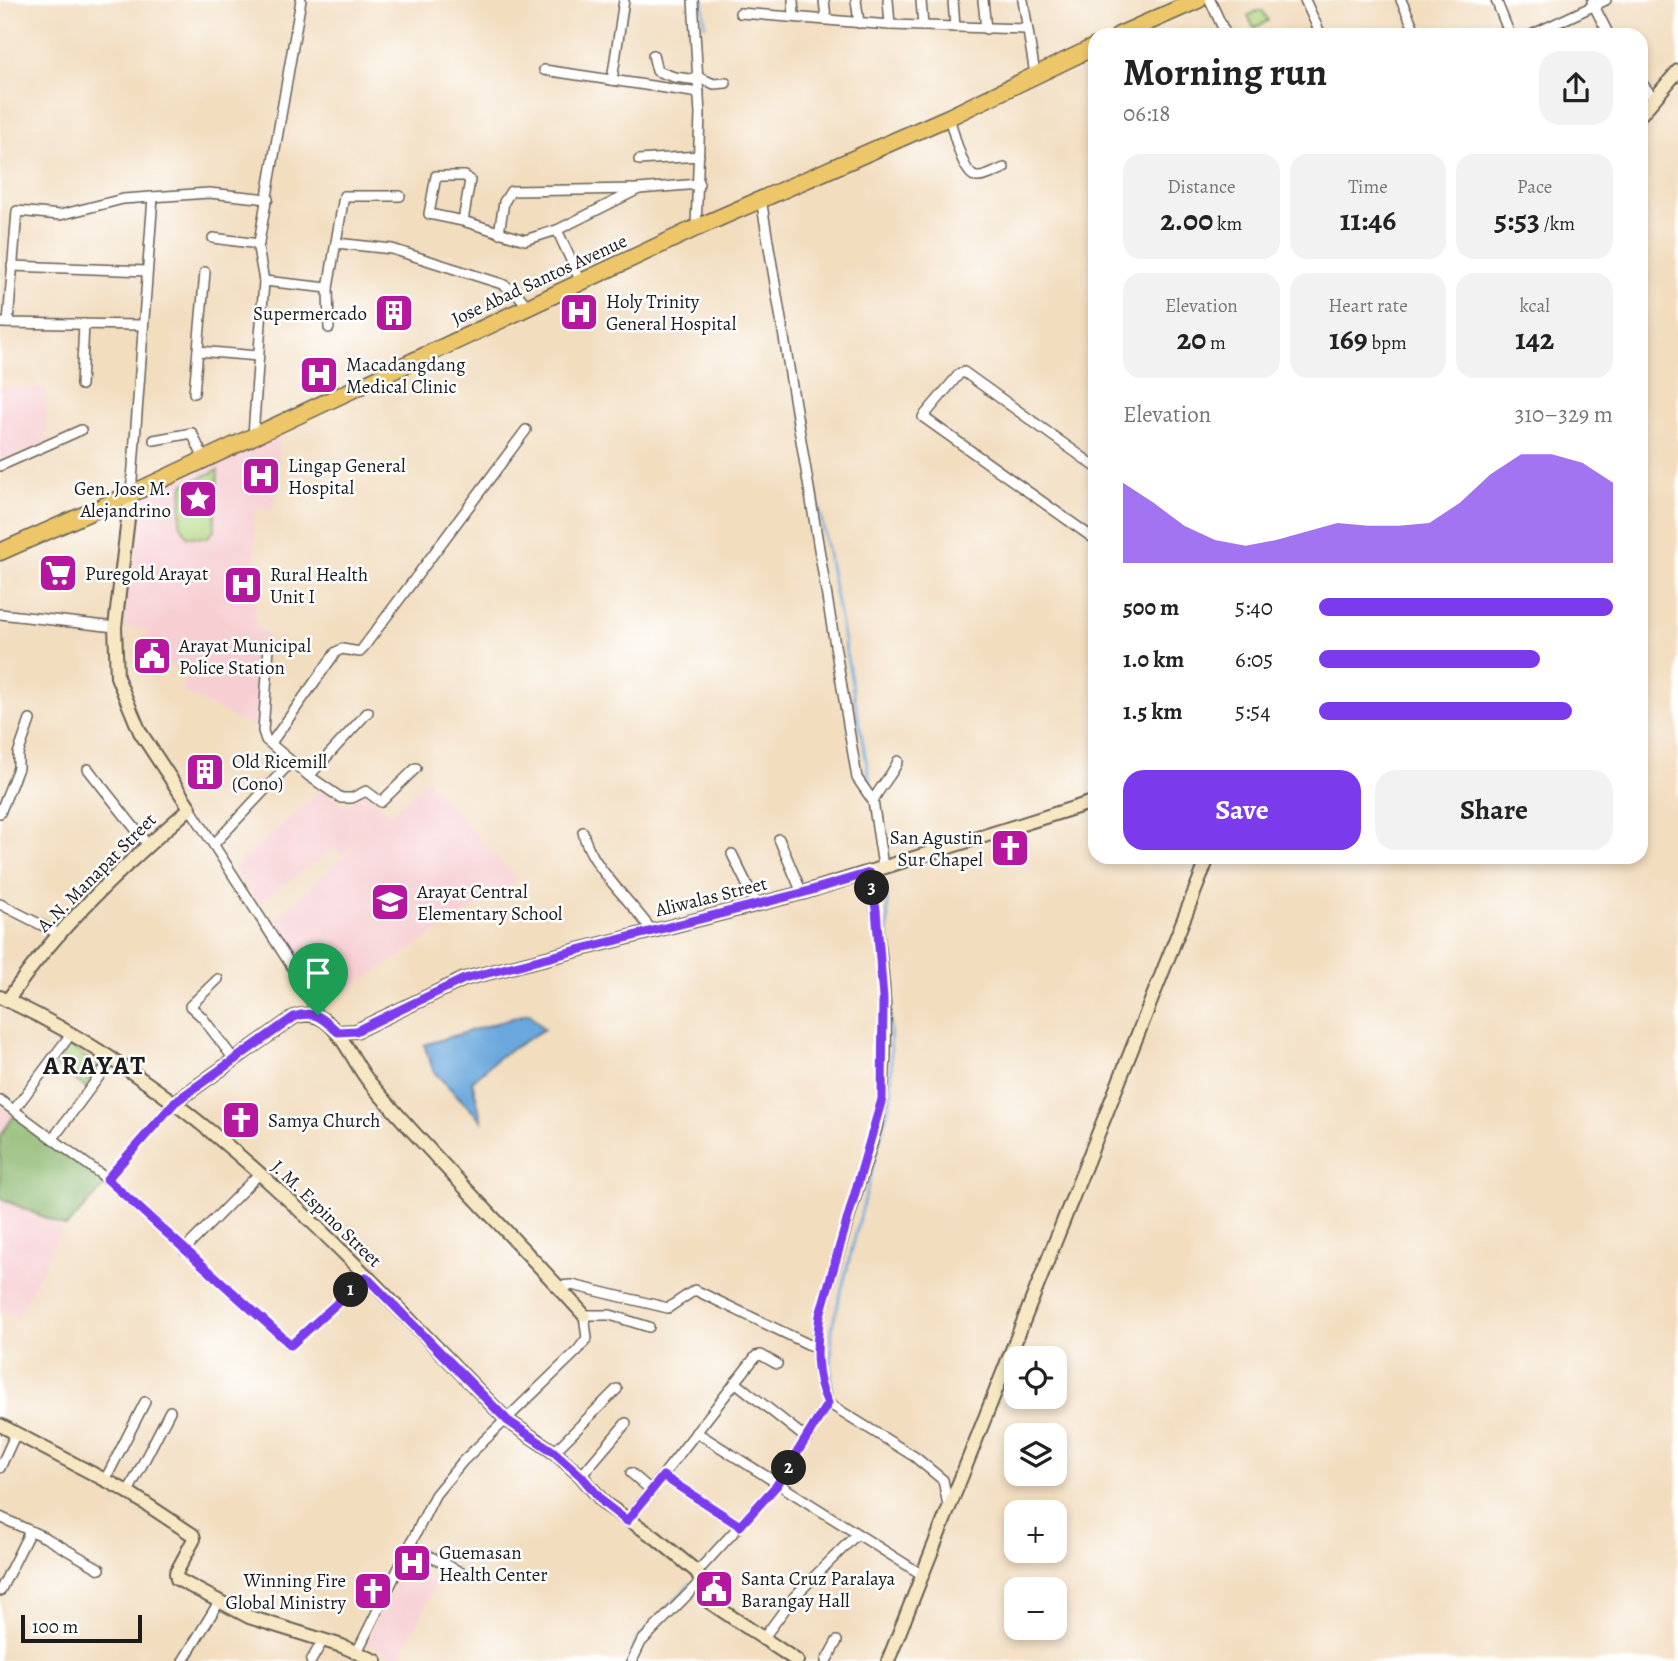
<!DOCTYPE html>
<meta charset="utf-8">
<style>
:root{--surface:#fff;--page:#f2f2f2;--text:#222;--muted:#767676;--accent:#7c3aed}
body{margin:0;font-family:Alegreya,serif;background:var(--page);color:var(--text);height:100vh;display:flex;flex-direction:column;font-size:26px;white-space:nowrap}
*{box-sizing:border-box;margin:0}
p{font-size:23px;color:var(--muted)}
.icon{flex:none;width:38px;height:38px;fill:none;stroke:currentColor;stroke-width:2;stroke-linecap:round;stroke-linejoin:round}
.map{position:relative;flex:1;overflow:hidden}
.sheet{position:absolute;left:1088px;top:28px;width:560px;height:836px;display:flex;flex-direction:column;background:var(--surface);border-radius:21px;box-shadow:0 4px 10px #0003}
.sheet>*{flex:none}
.fabs{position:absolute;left:1004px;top:1346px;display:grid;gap:14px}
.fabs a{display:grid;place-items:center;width:63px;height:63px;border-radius:14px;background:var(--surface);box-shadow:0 4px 10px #0003;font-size:35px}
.scale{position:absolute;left:21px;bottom:18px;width:121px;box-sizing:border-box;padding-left:7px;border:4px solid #1c1c1c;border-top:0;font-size:19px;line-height:24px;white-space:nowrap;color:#1c1c1c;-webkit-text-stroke:5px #fff;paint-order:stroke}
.pin{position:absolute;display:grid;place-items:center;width:60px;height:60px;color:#fff;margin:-72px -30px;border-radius:50% 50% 50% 0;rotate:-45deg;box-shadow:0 0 7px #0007}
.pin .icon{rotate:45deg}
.km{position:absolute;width:35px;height:35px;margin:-18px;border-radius:50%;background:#222;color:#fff;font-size:19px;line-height:35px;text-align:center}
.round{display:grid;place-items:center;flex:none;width:74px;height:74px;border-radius:21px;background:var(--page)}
.head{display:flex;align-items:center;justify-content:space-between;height:119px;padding:0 35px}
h1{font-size:38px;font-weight:600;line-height:52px}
.metrics{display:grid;grid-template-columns:repeat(3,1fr);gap:10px;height:119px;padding:7px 35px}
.metrics div{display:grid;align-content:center;border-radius:18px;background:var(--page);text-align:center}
.metrics b{font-size:30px;font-weight:600}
.metrics small{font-size:19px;font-weight:400}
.metrics p{font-size:19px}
.chart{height:196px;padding:14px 35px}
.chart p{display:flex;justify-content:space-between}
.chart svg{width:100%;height:126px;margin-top:7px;fill:var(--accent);opacity:.7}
.button{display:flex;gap:14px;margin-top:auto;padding:14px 35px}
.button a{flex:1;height:80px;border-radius:21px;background:var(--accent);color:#fff;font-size:28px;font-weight:600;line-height:80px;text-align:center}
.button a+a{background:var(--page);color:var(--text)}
ul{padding:0 35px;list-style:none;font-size:23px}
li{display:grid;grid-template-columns:112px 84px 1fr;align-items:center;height:52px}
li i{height:18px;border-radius:9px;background:var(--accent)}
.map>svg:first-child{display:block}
.built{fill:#f7cfd3}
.green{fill:#b1d680;stroke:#66794e;stroke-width:2}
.forest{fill:#8cb76e;stroke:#546a45;stroke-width:2}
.water{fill:#6ba7dc;stroke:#44627c;stroke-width:2}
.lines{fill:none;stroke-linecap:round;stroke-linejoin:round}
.stream{stroke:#6ba7dc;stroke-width:2.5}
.street-casing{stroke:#676055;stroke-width:12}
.secondary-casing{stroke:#676055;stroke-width:16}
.highway-casing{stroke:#676055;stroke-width:19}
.street{stroke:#fff;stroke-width:9}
.secondary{stroke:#f7e8c3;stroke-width:12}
.highway{stroke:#ecc669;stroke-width:16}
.route-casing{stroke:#fff;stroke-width:14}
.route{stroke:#7c3aed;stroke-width:9}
.labels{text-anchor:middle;stroke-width:5;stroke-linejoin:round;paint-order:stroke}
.street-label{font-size:19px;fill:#1c1c1c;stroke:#fff}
.poi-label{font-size:19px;fill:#1c1c1c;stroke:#fff;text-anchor:start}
.district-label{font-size:26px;font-weight:bold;letter-spacing:2px;fill:#1c1c1c;stroke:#fff}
</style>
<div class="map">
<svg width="1678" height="1661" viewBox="0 0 1678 1661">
<rect width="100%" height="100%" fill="#fff"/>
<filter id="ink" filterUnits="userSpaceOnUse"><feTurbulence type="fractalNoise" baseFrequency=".0143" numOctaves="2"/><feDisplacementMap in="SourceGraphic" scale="14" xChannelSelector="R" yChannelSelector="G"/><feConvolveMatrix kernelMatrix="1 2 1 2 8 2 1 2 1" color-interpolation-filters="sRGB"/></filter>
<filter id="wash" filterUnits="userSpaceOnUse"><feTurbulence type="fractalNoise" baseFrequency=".00686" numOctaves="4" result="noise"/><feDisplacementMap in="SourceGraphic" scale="28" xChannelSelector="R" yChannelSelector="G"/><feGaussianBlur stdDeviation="1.57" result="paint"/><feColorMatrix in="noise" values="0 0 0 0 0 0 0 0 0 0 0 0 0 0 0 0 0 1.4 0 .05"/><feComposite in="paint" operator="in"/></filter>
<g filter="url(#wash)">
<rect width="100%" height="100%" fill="#f2ddbf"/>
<!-- built -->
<g class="built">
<polygon points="0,387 46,388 47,442 0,461"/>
<polygon points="281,432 275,508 254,507 255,624 268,635 260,731 180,690 190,668 142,661 147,630 121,626 132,500"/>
<polygon points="427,780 517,880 324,1006 270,924 369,833 342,855 335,848 257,904 233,868 323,788 343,807 366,792 390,814"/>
<polygon points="0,1106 14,1116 0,1136"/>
<polygon points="0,1199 63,1228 18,1317 0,1311"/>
<polygon points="403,1566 437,1583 399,1659 365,1642"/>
</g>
<!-- green -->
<g class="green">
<polygon points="1257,11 1263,11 1268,21 1254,28 1248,16"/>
<polygon points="218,470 214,530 207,538 187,536 180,523 183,485"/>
<polygon points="69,1046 99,1066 85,1087 55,1066"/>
</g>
<!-- forest -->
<polygon class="forest" points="14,1116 109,1182 66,1227 0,1198 0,1136"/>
<!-- water -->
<polygon class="water" points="529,1013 544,1029 499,1057 472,1081 482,1121 434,1072 424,1045"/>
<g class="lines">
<!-- stream -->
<g class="stream">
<polyline points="703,0 705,26"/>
<polyline points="794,371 870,781"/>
<polyline points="831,1394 832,1327 892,1093 887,893"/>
<polyline points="630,1656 637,1639 690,1584"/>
</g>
</g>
</g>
<g filter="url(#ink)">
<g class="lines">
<!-- street casing -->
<g class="street-casing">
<g id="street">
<polyline points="693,0 700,114 696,228"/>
<polyline points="793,0 794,16"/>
<polyline points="824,0 826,18"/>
<polyline points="856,0 859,23"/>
<polyline points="888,0 890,25"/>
<polyline points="921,0 923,26"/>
<polyline points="953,0 955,27"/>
<polyline points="983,0 986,29"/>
<polyline points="1023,0 1035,74"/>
<polyline points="1210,0 1226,35"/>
<polyline points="1305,0 1321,35"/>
<polyline points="1401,0 1417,35"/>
<polyline points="1496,0 1510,35"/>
<polyline points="1592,2 1609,35"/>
<polyline points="740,13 890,25 1026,29"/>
<polyline points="1531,35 1606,0"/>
<polyline points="653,55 657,71 674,77 698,80"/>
<polyline points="544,70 699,93"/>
<polyline points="698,77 714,84 726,83"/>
<polyline points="612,80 624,0"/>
<polyline points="1642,83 1654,99"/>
<path d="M 949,117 C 953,130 963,176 977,177 C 985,178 996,171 1004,168"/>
<polyline points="639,160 699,156"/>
<polyline points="761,199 857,778 873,801 883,866"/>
<polyline points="463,221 429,214 436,176 465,176 470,180 463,221 525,240 557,230 582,284"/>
<polyline points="557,230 639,189 699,184"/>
<polyline points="499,233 504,202 511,191 639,189"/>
<polyline points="213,238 259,244"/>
<polyline points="336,243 392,249 502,284 515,291 529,308"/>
<polyline points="12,266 147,271"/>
<polyline points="264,281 328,288 344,196 400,196"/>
<polyline points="328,288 329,328"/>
<polyline points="0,323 142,325"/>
<polyline points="8,323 17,211 60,215 123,199 209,193 268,199"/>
<polyline points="198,351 258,356"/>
<polyline points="81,385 84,324"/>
<polyline points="194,393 205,272"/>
<polyline points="253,436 264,281 258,248 301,0"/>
<polyline points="154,440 192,433 204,459"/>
<polyline points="0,466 81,430"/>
<polyline points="1096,467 964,372 960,373 923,417 1096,540"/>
<polyline points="131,494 153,197"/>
<polyline points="0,614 115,627"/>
<polyline points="269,647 263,731 266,740 309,776"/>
<polyline points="368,712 309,776 341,798 352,798 366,791 381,802 416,768"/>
<polyline points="271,743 336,652 342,649 360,652 526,430"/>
<polyline points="88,769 148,845"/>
<path d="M 873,801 C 880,786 892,776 898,761"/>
<polyline points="190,808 301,981 318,1015"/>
<polyline points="0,813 18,768 18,754 30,720"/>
<path d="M 583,832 C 589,865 633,903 652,931"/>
<polyline points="779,839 802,893"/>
<polyline points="214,844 291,762"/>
<polyline points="732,854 757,905"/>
<path d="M 869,873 C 884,954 895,1047 877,1128 L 820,1315 L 816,1345 L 818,1373 L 828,1403 L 915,1457 L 943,1480 L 948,1505"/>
<polyline points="0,904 61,935"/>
<polyline points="218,979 190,1006 202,1017 233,1058"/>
<polyline points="0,1100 107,1179 291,1345 366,1277"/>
<polyline points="14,1110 71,1034"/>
<polyline points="54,1137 112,1059"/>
<polyline points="107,1179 175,1102"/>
<polyline points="184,1250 259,1174"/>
<polyline points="558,1286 572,1285 668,1308 695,1290 816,1348"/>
<polyline points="735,1382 807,1439"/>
<polyline points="696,1432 921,1574"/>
<polyline points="554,1452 617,1389"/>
<polyline points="0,1468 16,1433"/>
<polyline points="631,1473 652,1491"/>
<polyline points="581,1476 626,1423"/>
<polyline points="663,1476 740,1526"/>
<polyline points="105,1480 145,1402"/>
<polyline points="128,1492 170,1411"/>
<polyline points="0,1517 46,1538 100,1569"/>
<polyline points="627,1521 756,1356 761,1355 777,1364"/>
<polyline points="410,1546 464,1574"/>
<polyline points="697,1572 777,1485 828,1403"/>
<polyline points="0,1591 30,1531"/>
<polyline points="762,1640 794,1597 856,1535"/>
<polyline points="357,1652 435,1495 463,1461 578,1350 587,1338 584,1315 610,1315 649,1327"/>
<polyline points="183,1661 219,1602"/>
<polyline points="311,1661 323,1640"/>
<polyline points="632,1661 641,1642 699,1583"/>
<polyline points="826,1661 837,1641"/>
</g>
</g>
<!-- secondary casing -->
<g class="secondary-casing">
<g id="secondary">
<polyline points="1642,113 1678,71"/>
<path d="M 0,997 C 203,1089 354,1265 508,1421 L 554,1452 L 581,1476 L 605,1504 L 656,1538 L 697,1572 L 708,1601 L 797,1661"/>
<path d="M 8,1000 C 55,929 126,864 190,808 L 140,732 L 117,677 L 115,627 L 131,494"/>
<polyline points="338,1032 356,1031 464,979 802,893 1096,801"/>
<path d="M 175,1102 L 294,1017 C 334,1002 349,1059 370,1083 C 438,1163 514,1237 584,1315"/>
<polyline points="0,1425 128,1492 193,1535 194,1539 176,1573 177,1579 249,1617 342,1646 376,1661"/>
<polyline points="888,1661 1208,858"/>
</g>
</g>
<!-- highway casing -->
<g class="highway-casing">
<g id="highway">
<polyline points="1119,35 1198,0"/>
<polyline points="0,552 131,494 696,228 949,117 1096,46"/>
</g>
</g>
<!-- street -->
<use href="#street" class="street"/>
<!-- secondary -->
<use href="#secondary" class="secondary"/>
<!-- highway -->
<use href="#highway" class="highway"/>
</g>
</g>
<g class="lines" filter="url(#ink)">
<!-- route casing -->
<g class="route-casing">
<path id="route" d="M 869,873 L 876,909 L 883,998 L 882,1099 L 820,1315 C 816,1345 814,1375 828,1403 L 777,1485 L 740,1526 L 663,1476 L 627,1521 L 605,1504 L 581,1476 L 554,1452 L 508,1421 L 366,1277 L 291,1345 L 107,1179 L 175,1102 L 294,1017 C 315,1009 323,1019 338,1032 L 356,1031 L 464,979 L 802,893 Z"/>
</g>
<!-- route -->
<use href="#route" class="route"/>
</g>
<!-- icons -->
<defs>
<g id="hospital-square" transform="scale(2.0125)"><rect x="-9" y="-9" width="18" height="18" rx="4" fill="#b5179e" stroke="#fff"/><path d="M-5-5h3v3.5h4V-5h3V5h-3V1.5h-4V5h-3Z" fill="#fff"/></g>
<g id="building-square" transform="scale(2.0125)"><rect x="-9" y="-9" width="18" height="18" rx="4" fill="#b5179e" stroke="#fff"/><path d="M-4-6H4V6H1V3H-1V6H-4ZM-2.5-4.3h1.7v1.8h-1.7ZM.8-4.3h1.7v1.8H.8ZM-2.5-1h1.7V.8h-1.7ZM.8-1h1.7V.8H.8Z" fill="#fff"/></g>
<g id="sight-square" transform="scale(2.0125)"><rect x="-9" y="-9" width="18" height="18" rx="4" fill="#b5179e" stroke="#fff"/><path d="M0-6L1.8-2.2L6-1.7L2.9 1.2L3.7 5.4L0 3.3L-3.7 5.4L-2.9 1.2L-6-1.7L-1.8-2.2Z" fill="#fff"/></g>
<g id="supermarket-square" transform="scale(2.0125)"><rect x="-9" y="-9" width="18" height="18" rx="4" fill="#b5179e" stroke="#fff"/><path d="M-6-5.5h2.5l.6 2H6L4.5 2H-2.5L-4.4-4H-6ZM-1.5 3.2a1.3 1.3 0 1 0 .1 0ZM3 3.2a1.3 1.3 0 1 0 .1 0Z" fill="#fff"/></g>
<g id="civic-square" transform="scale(2.0125)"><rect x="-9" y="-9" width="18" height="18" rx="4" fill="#b5179e" stroke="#fff"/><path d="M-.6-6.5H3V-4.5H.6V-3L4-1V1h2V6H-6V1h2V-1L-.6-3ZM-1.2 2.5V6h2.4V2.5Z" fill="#fff"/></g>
<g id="church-square" transform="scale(2.0125)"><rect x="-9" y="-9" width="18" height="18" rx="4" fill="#b5179e" stroke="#fff"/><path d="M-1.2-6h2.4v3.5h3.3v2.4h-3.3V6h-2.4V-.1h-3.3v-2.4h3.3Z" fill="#fff"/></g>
<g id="school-square" transform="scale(2.0125)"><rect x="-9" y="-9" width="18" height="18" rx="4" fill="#b5179e" stroke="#fff"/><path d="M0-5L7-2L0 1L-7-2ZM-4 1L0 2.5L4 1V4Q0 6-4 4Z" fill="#fff"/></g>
</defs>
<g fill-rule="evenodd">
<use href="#hospital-square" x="579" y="312"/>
<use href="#building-square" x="394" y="313"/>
<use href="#hospital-square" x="319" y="375"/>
<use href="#hospital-square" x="261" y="476"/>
<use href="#sight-square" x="198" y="499"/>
<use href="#supermarket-square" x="58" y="573"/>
<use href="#hospital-square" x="243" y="585"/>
<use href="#civic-square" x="152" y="656"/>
<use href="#building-square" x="205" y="772"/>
<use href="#church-square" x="1010" y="848"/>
<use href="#school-square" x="390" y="902"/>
<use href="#church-square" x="241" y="1120"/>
<use href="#hospital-square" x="412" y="1563"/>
<use href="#civic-square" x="714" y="1589"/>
<use href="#church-square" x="373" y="1591"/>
</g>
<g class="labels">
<!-- street labels -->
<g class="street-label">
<text transform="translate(539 279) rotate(-25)" y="7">Jose Abad Santos Avenue</text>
<text transform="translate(96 872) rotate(-45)" y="7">A.N. Manapat Street</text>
<text transform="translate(711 896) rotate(-14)" y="7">Aliwalas Street</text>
<text transform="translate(327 1213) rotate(44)" y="7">J. M. Espino Street</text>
</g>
<!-- poi labels -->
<g class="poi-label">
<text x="606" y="308">Holy Trinity<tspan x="606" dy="22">General Hospital</tspan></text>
<text x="367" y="320" text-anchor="end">Supermercado</text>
<text x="346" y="371">Macadangdang<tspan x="346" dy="22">Medical Clinic</tspan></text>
<text x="288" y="472">Lingap General<tspan x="288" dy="22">Hospital</tspan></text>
<text x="171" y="495" text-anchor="end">Gen. Jose M.<tspan x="171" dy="22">Alejandrino</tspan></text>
<text x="85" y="580">Puregold Arayat</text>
<text x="270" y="581">Rural Health<tspan x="270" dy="22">Unit I</tspan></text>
<text x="179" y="652">Arayat Municipal<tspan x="179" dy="22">Police Station</tspan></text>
<text x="232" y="768">Old Ricemill<tspan x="232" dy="22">(Cono)</tspan></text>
<text x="983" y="844" text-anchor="end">San Agustin<tspan x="983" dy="22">Sur Chapel</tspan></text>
<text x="417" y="898">Arayat Central<tspan x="417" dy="22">Elementary School</tspan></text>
<text x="268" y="1127">Samya Church</text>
<text x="439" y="1559">Guemasan<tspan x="439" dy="22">Health Center</tspan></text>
<text x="741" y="1585">Santa Cruz Paralaya<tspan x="741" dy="22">Barangay Hall</tspan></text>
<text x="346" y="1587" text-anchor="end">Winning Fire<tspan x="346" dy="22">Global Ministry</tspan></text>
</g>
<!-- district labels -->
<g class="district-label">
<text x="95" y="1074">ARAYAT</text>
</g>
</g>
</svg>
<div class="fabs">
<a><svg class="icon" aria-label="locate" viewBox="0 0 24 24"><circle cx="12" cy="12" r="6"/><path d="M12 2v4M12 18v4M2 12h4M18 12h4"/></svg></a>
<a><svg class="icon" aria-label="layers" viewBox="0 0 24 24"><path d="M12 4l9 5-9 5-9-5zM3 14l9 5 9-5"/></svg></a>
<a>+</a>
<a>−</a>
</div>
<div class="scale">100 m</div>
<div class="pin" style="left:318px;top:1015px;background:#1e9e55"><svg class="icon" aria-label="arrive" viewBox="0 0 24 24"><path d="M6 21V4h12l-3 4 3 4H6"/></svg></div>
<b class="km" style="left:351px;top:1290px">1</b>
<b class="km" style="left:789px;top:1468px">2</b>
<b class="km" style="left:872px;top:888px">3</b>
<section class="sheet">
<div class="head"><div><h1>Morning run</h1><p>06:18</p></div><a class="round"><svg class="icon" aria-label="share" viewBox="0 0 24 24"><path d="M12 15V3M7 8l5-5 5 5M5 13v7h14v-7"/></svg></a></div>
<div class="metrics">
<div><p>Distance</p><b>2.00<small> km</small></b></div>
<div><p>Time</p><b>11:46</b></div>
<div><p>Pace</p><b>5:53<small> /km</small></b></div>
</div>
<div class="metrics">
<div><p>Elevation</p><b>20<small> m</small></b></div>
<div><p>Heart rate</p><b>169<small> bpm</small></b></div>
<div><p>kcal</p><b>142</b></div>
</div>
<div class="chart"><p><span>Elevation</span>310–329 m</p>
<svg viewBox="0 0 160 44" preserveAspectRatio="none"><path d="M0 44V16L10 23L20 31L30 36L40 38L50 36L60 33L70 30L80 31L90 31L100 30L110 23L120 13L130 6L140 6L150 9L160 16V44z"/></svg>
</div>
<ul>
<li><b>500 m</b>5:40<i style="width:100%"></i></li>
<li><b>1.0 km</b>6:05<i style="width:75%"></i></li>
<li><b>1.5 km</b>5:54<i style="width:86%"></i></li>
</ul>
<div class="button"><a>Save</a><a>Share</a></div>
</section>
</div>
